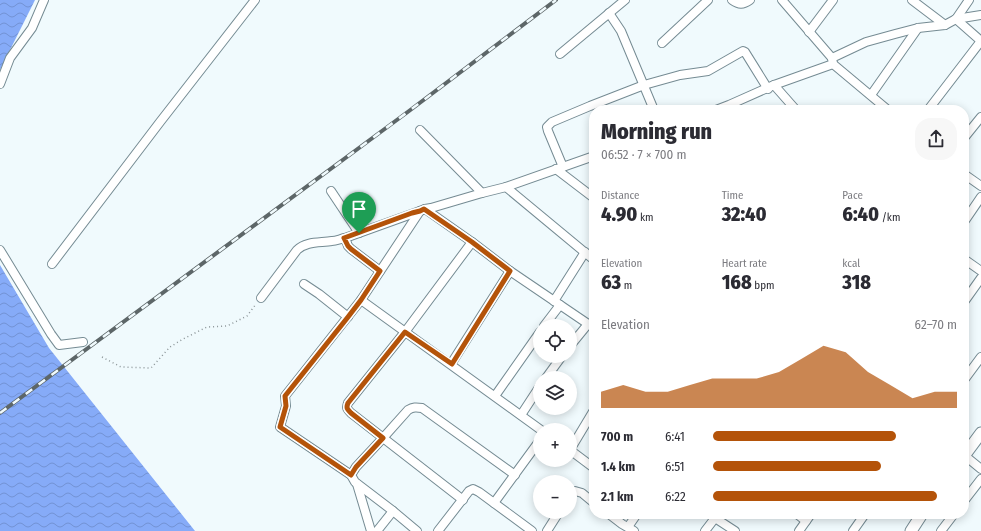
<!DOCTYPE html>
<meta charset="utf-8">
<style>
:root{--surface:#fff;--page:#f7f7f7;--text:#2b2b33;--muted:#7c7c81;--accent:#b45309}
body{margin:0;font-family:"Fira Sans Condensed",sans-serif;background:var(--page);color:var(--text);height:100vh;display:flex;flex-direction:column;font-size:15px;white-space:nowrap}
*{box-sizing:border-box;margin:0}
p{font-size:13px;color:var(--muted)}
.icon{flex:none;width:22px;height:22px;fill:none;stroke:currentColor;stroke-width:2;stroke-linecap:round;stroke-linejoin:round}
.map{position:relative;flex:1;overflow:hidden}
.drawer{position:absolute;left:589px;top:105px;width:380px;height:414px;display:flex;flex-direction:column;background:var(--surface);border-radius:16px;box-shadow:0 2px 10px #0003}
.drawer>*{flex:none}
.buttons{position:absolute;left:533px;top:319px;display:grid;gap:8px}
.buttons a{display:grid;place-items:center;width:44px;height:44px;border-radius:50%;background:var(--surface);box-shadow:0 2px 10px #0003;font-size:20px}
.pin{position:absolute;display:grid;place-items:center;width:34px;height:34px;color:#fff;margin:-41px -17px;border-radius:50% 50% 50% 0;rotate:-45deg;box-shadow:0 0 4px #0007}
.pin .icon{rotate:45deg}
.round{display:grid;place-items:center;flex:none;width:42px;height:42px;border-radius:16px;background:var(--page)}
.overview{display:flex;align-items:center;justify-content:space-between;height:68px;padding:0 12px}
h1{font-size:22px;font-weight:800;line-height:30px}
.metrics{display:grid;grid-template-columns:repeat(3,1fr);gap:6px;height:68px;padding:4px 12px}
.metrics div{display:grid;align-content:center}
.metrics b{font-size:20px;font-weight:800}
.metrics small{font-size:11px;font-weight:400}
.metrics p{font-size:11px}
.chart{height:112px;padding:8px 12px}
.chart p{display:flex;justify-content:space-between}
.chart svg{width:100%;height:72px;margin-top:4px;fill:var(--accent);opacity:.7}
ul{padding:0 12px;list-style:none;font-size:13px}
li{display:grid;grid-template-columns:64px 48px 1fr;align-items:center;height:30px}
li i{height:10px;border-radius:5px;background:var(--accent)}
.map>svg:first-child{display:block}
.water{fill:url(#water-waves)}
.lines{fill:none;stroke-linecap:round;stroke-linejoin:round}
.minor-casing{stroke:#758b93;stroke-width:10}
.tertiary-casing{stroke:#758b93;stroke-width:13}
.path{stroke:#8c9598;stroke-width:1.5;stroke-dasharray:1 3;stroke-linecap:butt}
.minor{stroke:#fff;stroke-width:8}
.tertiary{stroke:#fff;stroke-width:11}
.rail-casing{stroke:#5d6668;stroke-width:4}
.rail{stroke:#f0fafd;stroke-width:2.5;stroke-dasharray:8;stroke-linecap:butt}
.route-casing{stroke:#fff;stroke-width:8}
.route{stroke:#b45309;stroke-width:5}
</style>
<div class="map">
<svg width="981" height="531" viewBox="0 0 981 531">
<defs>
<pattern id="water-waves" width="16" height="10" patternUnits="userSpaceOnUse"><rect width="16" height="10" fill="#86abf8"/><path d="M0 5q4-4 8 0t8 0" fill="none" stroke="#7292d4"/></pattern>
</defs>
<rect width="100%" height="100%" fill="#f0fafd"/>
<!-- water -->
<g class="water">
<polygon points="0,0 35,0 0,70"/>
<polygon points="0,265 49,348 195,531 0,531"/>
</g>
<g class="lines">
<!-- minor casing -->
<g class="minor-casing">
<g id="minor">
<path d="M 732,0 C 739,5 743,5 750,0"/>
<polyline points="782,0 832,58"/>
<polyline points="912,0 945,25"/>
<polyline points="609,13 621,31 654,110"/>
<polyline points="956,19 981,41"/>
<polyline points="956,19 981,15"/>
<polyline points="809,32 833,0"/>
<polyline points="662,43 708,0"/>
<polyline points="560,54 625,0"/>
<polyline points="833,64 888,110"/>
<polyline points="0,84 10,58 32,28 44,0"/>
<polyline points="774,85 796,110"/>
<polyline points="871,95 918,28"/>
<polyline points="716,110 729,105 774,85 833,64 832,58 866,42 895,34 918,28 945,25 956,19 969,0"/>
<polyline points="928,110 981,41"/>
<polyline points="420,130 482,193"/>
<polyline points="964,138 981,117"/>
<polyline points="563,167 548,131 547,127 552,122 590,106 644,85 680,75 708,71 743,51 745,52 768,89"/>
<polyline points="556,169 594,198"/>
<polyline points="964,174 981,186"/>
<polyline points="506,187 594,260"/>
<polyline points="331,191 359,233"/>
<polyline points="425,209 472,242 510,271 594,328"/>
<polyline points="964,222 981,197"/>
<polyline points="345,238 348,246 351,249 380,271"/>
<polyline points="0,250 51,334 59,345 83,342"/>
<polyline points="964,259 981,271"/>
<polyline points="52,264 160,122 255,0"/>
<polyline points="304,284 319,294 348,317"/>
<path d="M 261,298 L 297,250 C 306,241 320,243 332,241 C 336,241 340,239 345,238 L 420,211 L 425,209 L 431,208 L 482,193 L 506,187 L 594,156"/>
<polyline points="361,300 541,430"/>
<polyline points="554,301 585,252"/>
<polyline points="964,302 981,278"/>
<polyline points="544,326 560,305"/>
<polyline points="570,346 588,324"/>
<polyline points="451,364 510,271"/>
<polyline points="546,378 562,356"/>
<polyline points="964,380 981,357"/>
<polyline points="495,396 540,332"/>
<polyline points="521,415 540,386"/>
<polyline points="570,450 594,410"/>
<polyline points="570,450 594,468"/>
<polyline points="964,455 981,469"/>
<polyline points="351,475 280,427 286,406 285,396 361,300 420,211"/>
<polyline points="357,484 371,531"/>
<polyline points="570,495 575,491 582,493 594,503"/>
<path d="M 463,500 L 351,413 C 347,409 346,408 348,403 L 405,332 L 472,242"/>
<polyline points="964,501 981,479"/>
<polyline points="494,503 540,440"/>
<polyline points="609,514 622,524 634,531"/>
<polyline points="712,514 715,518 735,531"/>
<polyline points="797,514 806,521"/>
<polyline points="628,527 637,514"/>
<polyline points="377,531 393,511"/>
<path d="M 417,531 L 393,511 L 355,482 L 351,475 L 356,467 L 383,438 L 408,410 C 413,407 416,407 422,408 L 515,475"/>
<polyline points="438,531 469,491 473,489 479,492 532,531"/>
<polyline points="547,531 559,512"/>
<polyline points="705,531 715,518"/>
<polyline points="799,531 811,514"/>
<polyline points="853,531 865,514"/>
<polyline points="941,531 954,514"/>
</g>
</g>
<!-- tertiary casing -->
<g class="tertiary-casing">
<g id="tertiary">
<polyline points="964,456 981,433"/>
<polyline points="911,531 922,514"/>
</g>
</g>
<!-- path -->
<polyline class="path" points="102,357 121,367 151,368 170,347 183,339 207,327 227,326 247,316 256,304"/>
<!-- minor -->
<use href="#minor" class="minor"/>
<!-- tertiary -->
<use href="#tertiary" class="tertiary"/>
<!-- rail casing -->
<g class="rail-casing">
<polyline id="rail" points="0,413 409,111 556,0"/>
</g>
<!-- rail -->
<use href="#rail" class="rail"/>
</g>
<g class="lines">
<!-- route casing -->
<g class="route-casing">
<path id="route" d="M 424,209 L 472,242 L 510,271 L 452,364 L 405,332 L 348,403 C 346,408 347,409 351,413 L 383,438 L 356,467 L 351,475 L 280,427 L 286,406 L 285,396 L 348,317 L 361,300 L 380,271 L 351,249 L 348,246 L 344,238 L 412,213 L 420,211 Z"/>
</g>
<!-- route -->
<use href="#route" class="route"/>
</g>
</svg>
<div class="buttons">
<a><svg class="icon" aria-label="locate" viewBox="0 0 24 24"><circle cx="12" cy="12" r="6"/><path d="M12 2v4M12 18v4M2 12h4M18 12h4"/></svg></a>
<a><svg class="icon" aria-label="layers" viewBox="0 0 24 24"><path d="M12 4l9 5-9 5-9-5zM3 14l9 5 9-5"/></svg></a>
<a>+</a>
<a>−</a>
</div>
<div class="pin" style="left:359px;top:233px;background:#1e9e55"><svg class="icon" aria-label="arrive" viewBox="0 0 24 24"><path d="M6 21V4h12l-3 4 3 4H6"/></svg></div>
<section class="drawer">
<div class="overview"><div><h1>Morning run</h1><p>06:52 · 7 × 700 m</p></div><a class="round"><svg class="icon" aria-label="share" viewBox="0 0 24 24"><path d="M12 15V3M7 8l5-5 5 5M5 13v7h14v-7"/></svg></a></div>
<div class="metrics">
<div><p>Distance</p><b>4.90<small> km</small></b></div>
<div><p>Time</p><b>32:40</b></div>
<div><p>Pace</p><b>6:40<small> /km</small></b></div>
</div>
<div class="metrics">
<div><p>Elevation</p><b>63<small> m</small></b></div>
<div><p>Heart rate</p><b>168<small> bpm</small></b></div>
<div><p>kcal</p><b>318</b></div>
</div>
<div class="chart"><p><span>Elevation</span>62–70 m</p>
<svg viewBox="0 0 160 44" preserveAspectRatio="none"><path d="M0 44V34L10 30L20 34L30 34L40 30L50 26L60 26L70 26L80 22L90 14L100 6L110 10L120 22L130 30L140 38L150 34L160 34V44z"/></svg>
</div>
<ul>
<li><b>700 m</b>6:41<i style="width:75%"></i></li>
<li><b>1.4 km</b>6:51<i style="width:69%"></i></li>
<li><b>2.1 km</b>6:22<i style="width:92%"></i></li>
</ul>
</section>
</div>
